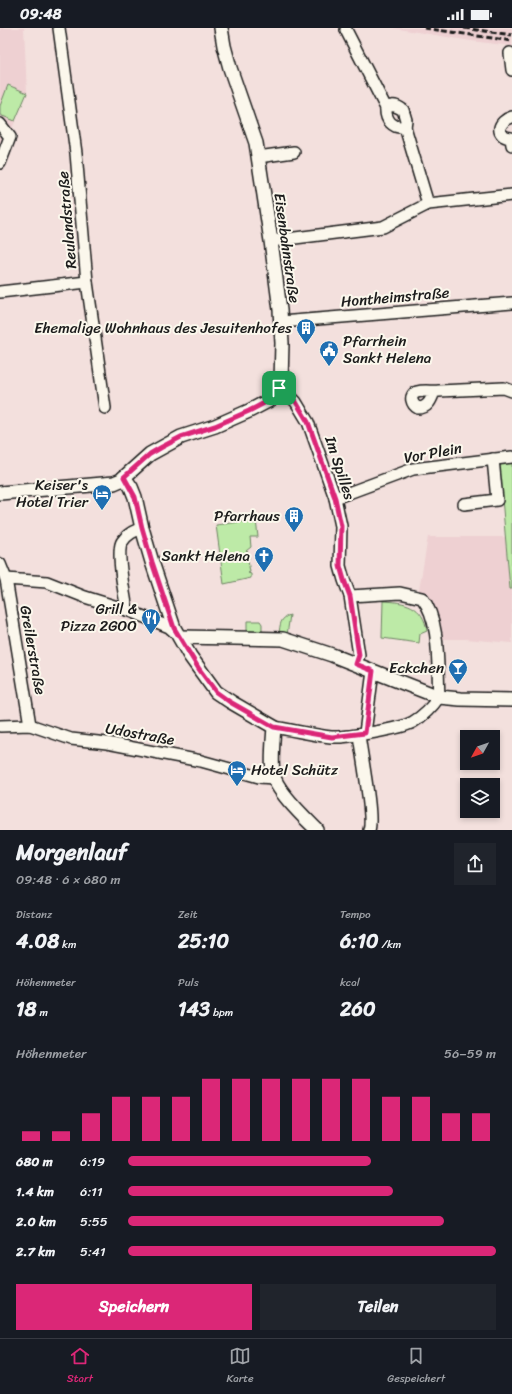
<!DOCTYPE html>
<html lang="de">
<meta charset="utf-8">
<style>
:root{--surface:#171b24;--page:#20242c;--text:#f1f3f6;--muted:#9ea1a6;--line:#363941;--accent:#db2777}
body{margin:0;font-family:Sriracha,sans-serif;background:var(--page);color:var(--text);height:100vh;display:flex;flex-direction:column;font-size:15px;white-space:nowrap}
*{box-sizing:border-box;margin:0}
p{font-size:13px;color:var(--muted)}
.icon{flex:none;width:22px;height:22px;fill:none;stroke:currentColor;stroke-width:2;stroke-linecap:round;stroke-linejoin:round}
.map{position:relative;height:802px;overflow:hidden}
.details{display:flex;flex-direction:column;background:var(--surface);flex:1}
.details>*{flex:none}
.needle{width:26px;rotate:230deg}
.tools{position:absolute;left:460px;top:702px;display:grid;gap:8px}
.tools a{display:grid;place-items:center;width:40px;height:40px;border-radius:0px;background:var(--surface);box-shadow:0 2px 6px #0003;font-size:20px}
.pin{position:absolute;display:grid;place-items:center;width:34px;height:34px;color:#fff;margin:-17px;border-radius:8px;box-shadow:0 2px 6px #0006}
.round{display:grid;place-items:center;flex:none;width:42px;height:42px;border-radius:0px;background:var(--page)}
.head{display:flex;align-items:center;justify-content:space-between;height:68px;padding:0 16px}
h1{font-size:22px;font-weight:800;line-height:30px}
.stats{display:grid;grid-template-columns:repeat(3,1fr);gap:6px;height:68px;padding:4px 16px}
.stats div{display:grid;align-content:center}
.stats b{font-size:20px;font-weight:800}
.stats small{font-size:11px;font-weight:400}
.stats p{font-size:11px}
.chart{height:112px;padding:8px 16px}
.chart p{display:flex;justify-content:space-between}
.chart svg{width:100%;height:72px;margin-top:4px;stroke:var(--accent);stroke-width:6}
.primary-button{display:flex;gap:8px;margin-top:auto;padding:8px 16px}
.primary-button a{flex:1;height:46px;border-radius:0px;background:var(--accent);color:#fff;font-size:16px;font-weight:800;line-height:46px;text-align:center}
.primary-button a+a{background:var(--page);color:var(--text)}
ul{padding:0 16px;list-style:none;font-size:13px}
li{display:grid;grid-template-columns:64px 48px 1fr;align-items:center;height:30px}
li i{height:10px;border-radius:5px;background:var(--accent)}
.status{display:flex;justify-content:space-between;align-items:center;height:28px;padding:0 20px;background:var(--surface);direction:ltr}
.status svg{height:11px;fill:currentColor}
.tab-bar{display:flex;justify-content:space-around;align-items:center;height:56px;border-top:1px solid var(--line);background:var(--surface);font-size:11px;color:var(--muted)}
.tab-bar a{display:grid;justify-items:center;gap:2px}
.tab-bar .current{color:var(--accent)}
.map>svg:first-child{display:block}
.built{fill:#eed0d2}
.green{fill:#bdeaa7;stroke:#6c8362}
.lines{fill:none;stroke-linecap:round;stroke-linejoin:round}
.minor-casing{stroke:#1c1c1c;stroke-width:14}
.tertiary-casing{stroke:#1c1c1c;stroke-width:16}
.minor{stroke:#fbf7ec;stroke-width:11}
.tertiary{stroke:#fbf7ec;stroke-width:13}
.rail{stroke:#1c1c1c;stroke-width:3;stroke-dasharray:6 3;stroke-linecap:butt}
.route-casing{stroke:#fff;stroke-width:8}
.route{stroke:#db2777;stroke-width:5}
.labels{text-anchor:middle;stroke-width:4;stroke-linejoin:round;paint-order:stroke}
.street-label{font-size:15px;fill:#1c1c1c;stroke:#fbf7ec}
.poi-label{font-size:15px;fill:#1c1c1c;stroke:#fbf7ec;text-anchor:end}
</style>
<div class="status"><b>09:48</b><svg viewBox="0 0 49 12"><path d="M0 12V9h3v3zM5 12V6h3v6zM10 12V3h3v9zM15 12V0h3v12zM26 1h20v11H26zM47 4h2v5h-2z"/></svg></div>
<div class="map">
<svg width="512" height="802" viewBox="0 0 512 802">
<rect width="100%" height="100%" fill="#f3e0dd"/>
<filter id="ink" filterUnits="userSpaceOnUse"><feTurbulence type="fractalNoise" baseFrequency=".025" numOctaves="2"/><feDisplacementMap in="SourceGraphic" scale="8" xChannelSelector="R" yChannelSelector="G"/><feConvolveMatrix kernelMatrix="1 2 1 2 8 2 1 2 1" color-interpolation-filters="sRGB"/></filter>
<g filter="url(#ink)">
<!-- built -->
<g class="built">
<polygon points="0,0 24,0 27,65 0,129"/>
<polygon points="393,0 512,0 512,18 471,13"/>
<polygon points="428,509 506,509 511,561 512,561 512,615 466,611 441,611 425,569 419,562"/>
</g>
<!-- green -->
<g class="green">
<polygon points="8,57 27,65 15,93 0,87 0,78"/>
<polygon points="512,435 512,561 510,561 499,436"/>
<polygon points="256,492 258,509 250,509 251,519 246,523 248,524 249,531 247,532 248,533 250,544 248,545 251,546 251,550 224,556 216,497"/>
<path d="M 383,573 C 405,574 423,577 427,603 L 420,606 L 419,615 L 382,610 Z"/>
<path d="M 290,587 L 287,607 L 279,606 C 280,597 280,590 290,587 Z"/>
<polygon points="247,593 260,593 262,596 262,604 247,603"/>
</g>
<g class="lines">
<!-- minor casing -->
<g class="minor-casing">
<g id="minor">
<polyline points="59,0 76,125 87,254 105,380"/>
<path d="M 346,2 L 386,80 C 385,92 393,101 405,99 L 428,176"/>
<polyline points="510,25 512,42"/>
<path d="M 386,80 C 393,76 397,78 403,82 L 406,92 L 405,99"/>
<path d="M 512,89 C 498,93 494,108 511,110 L 512,117"/>
<polyline points="0,96 10,109 0,135"/>
<polyline points="258,129 294,124"/>
<polyline points="271,213 383,199 428,176 512,167"/>
<polyline points="0,264 87,254"/>
<polyline points="281,294 512,275"/>
<polyline points="279,360 289,367 296,374 308,394 335,470 341,498 340,538 344,552 350,568 359,627 356,635"/>
<path d="M 434,364 C 431,372 428,380 418,380 C 412,377 408,367 417,364 C 424,362 432,364 439,363 C 460,362 482,361 504,360 L 512,363"/>
<polyline points="335,470 413,441 512,429"/>
<polyline points="464,476 497,472 493,431"/>
<polyline points="0,536 6,551 30,697"/>
<polyline points="6,551 47,554 85,569 127,582 169,599 178,607"/>
<path d="M 127,582 C 125,570 116,523 122,514 C 127,506 134,503 142,500"/>
<polyline points="0,698 30,697 71,711 107,715 201,733 259,749 274,750"/>
<path d="M 274,699 C 293,702 313,707 331,709 C 345,710 401,701 413,694 C 423,688 432,679 439,669 C 437,639 441,593 422,570 L 400,565 L 350,568"/>
<polyline points="365,705 373,643"/>
<path d="M 359,707 C 361,724 374,790 369,802"/>
</g>
</g>
<!-- tertiary casing -->
<g class="tertiary-casing">
<g id="tertiary">
<path d="M 124,449 L 131,459 L 135,469 L 142,500 L 152,534 L 174,600 L 190,628 L 216,664 L 231,674 L 274,699 C 273,714 271,731 273,746 C 276,763 305,790 317,802"/>
<polyline points="0,465 114,455 121,452 150,426 181,409 215,398 249,383 270,372 276,366 281,354 282,315 280,282 271,213 256,115 230,40 224,18 221,0"/>
<polyline points="180,609 283,611 332,627 439,669 460,671 512,672"/>
</g>
</g>
<!-- minor -->
<use href="#minor" class="minor"/>
<!-- tertiary -->
<use href="#tertiary" class="tertiary"/>
<!-- rail -->
<g class="rail">
<polyline points="424,0 512,13"/>
<polyline points="464,0 512,7"/>
</g>
</g>
</g>
<g class="lines" filter="url(#ink)">
<!-- route casing -->
<g class="route-casing">
<polygon id="route" points="279,360 289,367 296,374 308,394 335,470 341,498 340,538 344,552 350,568 359,627 356,636 373,643 365,705 332,709 274,699 230,674 216,664 199,641 174,600 152,534 142,500 135,469 124,449 150,426 162,419 181,409 215,398 249,383 270,372"/>
</g>
<!-- route -->
<use href="#route" class="route"/>
</g>
<!-- icons -->
<defs>
<g id="building-pin" transform="scale(1)"><path d="M0 17L-7.5 6A9.5 9.5 0 1 1 7.5 6Z" fill="#1f6fb2" stroke="#fbf7ec"/><path d="M-4-6H4V6H1V3H-1V6H-4ZM-2.5-4.3h1.7v1.8h-1.7ZM.8-4.3h1.7v1.8H.8ZM-2.5-1h1.7V.8h-1.7ZM.8-1h1.7V.8H.8Z" fill="#fff"/></g>
<g id="civic-pin" transform="scale(1)"><path d="M0 17L-7.5 6A9.5 9.5 0 1 1 7.5 6Z" fill="#1f6fb2" stroke="#fbf7ec"/><path d="M-.6-6.5H3V-4.5H.6V-3L4-1V1h2V6H-6V1h2V-1L-.6-3ZM-1.2 2.5V6h2.4V2.5Z" fill="#fff"/></g>
<g id="hotel-pin" transform="scale(1)"><path d="M0 17L-7.5 6A9.5 9.5 0 1 1 7.5 6Z" fill="#1f6fb2" stroke="#fbf7ec"/><path d="M-6-4.5h1.5V1H6V5H4.5V3h-9V5H-6ZM-4 0a1.8 1.8 0 1 1 3.6 0ZM.5 0V-2.5h3Q6-2.5 6 0Z" fill="#fff"/></g>
<g id="church-pin" transform="scale(1)"><path d="M0 17L-7.5 6A9.5 9.5 0 1 1 7.5 6Z" fill="#1f6fb2" stroke="#fbf7ec"/><path d="M-1.2-6h2.4v3.5h3.3v2.4h-3.3V6h-2.4V-.1h-3.3v-2.4h3.3Z" fill="#fff"/></g>
<g id="restaurant-pin" transform="scale(1)"><path d="M0 17L-7.5 6A9.5 9.5 0 1 1 7.5 6Z" fill="#1f6fb2" stroke="#fbf7ec"/><path d="M-5-6h1v4h1v-4h1v4h1v-4h1v5L-1.5 .5V6h-2V.5L-5-1ZM5-6V6H3V1.5H1.5Q1.5-4 5-6Z" fill="#fff"/></g>
<g id="bar-pin" transform="scale(1)"><path d="M0 17L-7.5 6A9.5 9.5 0 1 1 7.5 6Z" fill="#1f6fb2" stroke="#fbf7ec"/><path d="M-6-5H6L.8 .8V4.5H3.5V6h-7V4.5H-.8V.8Z" fill="#fff"/></g>
</defs>
<g fill-rule="evenodd">
<use href="#building-pin" x="306" y="300"/>
<use href="#civic-pin" x="329" y="322"/>
<use href="#hotel-pin" x="102" y="466"/>
<use href="#building-pin" x="294" y="488"/>
<use href="#church-pin" x="264" y="528"/>
<use href="#restaurant-pin" x="151" y="590"/>
<use href="#bar-pin" x="458" y="640"/>
<use href="#hotel-pin" x="237" y="742"/>
</g>
<g class="labels">
<!-- street labels -->
<g class="street-label">
<text transform="translate(67 192) rotate(-95)" y="5">Reulandstraße</text>
<text transform="translate(287 220) rotate(82)" y="5">Eisenbahnstraße</text>
<text transform="translate(395 269) rotate(-5)" y="5">Hontheimstraße</text>
<text transform="translate(433 425) rotate(-10)" y="5">Vor Plein</text>
<text transform="translate(340 440) rotate(72)" y="5">Im Spilles</text>
<text transform="translate(33 622) rotate(80)" y="5">Greilerstraße</text>
<text transform="translate(140 706) rotate(10)" y="5">Udostraße</text>
</g>
<!-- poi labels -->
<g class="poi-label">
<text x="292" y="305">Ehemalige Wohnhaus des Jesuitenhofes</text>
<text x="343" y="318" text-anchor="start">Pfarrhein<tspan x="343" dy="17">Sankt Helena</tspan></text>
<text x="88" y="462">Keiser's<tspan x="88" dy="17">Hotel Trier</tspan></text>
<text x="280" y="493">Pfarrhaus</text>
<text x="250" y="533">Sankt Helena</text>
<text x="137" y="586">Grill &amp;<tspan x="137" dy="17">Pizza 2GOO</tspan></text>
<text x="444" y="645">Eckchen</text>
<text x="251" y="747" text-anchor="start">Hotel Schütz</text>
</g>
</g>
</svg>
<div class="tools">
<a><svg class="needle" viewBox="-14 -14 28 28"><path d="M0-13l5 13h-10z" fill="#e53935"/><path d="M0 13l5-13h-10z" fill="#9ea1a6"/></svg></a>
<a><svg class="icon" aria-label="layers" viewBox="0 0 24 24"><path d="M12 4l9 5-9 5-9-5zM3 14l9 5 9-5"/></svg></a>
</div>
<div class="pin" style="left:279px;top:360px;background:#1e9e55"><svg class="icon" aria-label="arrive" viewBox="0 0 24 24"><path d="M6 21V4h12l-3 4 3 4H6"/></svg></div>
</div>
<section class="details">
<div class="head"><div><h1>Morgenlauf</h1><p>09:48 · 6 × 680 m</p></div><a class="round"><svg class="icon" aria-label="share" viewBox="0 0 24 24"><path d="M12 15V3M7 8l5-5 5 5M5 13v7h14v-7"/></svg></a></div>
<div class="stats">
<div><p>Distanz</p><b>4.08<small> km</small></b></div>
<div><p>Zeit</p><b>25:10</b></div>
<div><p>Tempo</p><b>6:10<small> /km</small></b></div>
</div>
<div class="stats">
<div><p>Höhenmeter</p><b>18<small> m</small></b></div>
<div><p>Puls</p><b>143<small> bpm</small></b></div>
<div><p>kcal</p><b>260</b></div>
</div>
<div class="chart"><p><span>Höhenmeter</span>56–59 m</p>
<svg viewBox="0 0 160 44" preserveAspectRatio="none"><path d="M5 44V38M15 44V38M25 44V27M35 44V17M45 44V17M55 44V17M65 44V6M75 44V6M85 44V6M95 44V6M105 44V6M115 44V6M125 44V17M135 44V17M145 44V27M155 44V27"/></svg>
</div>
<ul>
<li><b>680 m</b>6:19<i style="width:66%"></i></li>
<li><b>1.4 km</b>6:11<i style="width:72%"></i></li>
<li><b>2.0 km</b>5:55<i style="width:86%"></i></li>
<li><b>2.7 km</b>5:41<i style="width:100%"></i></li>
</ul>
<div class="primary-button"><a>Speichern</a><a>Teilen</a></div>
</section>
<nav class="tab-bar">
<a class="current"><svg class="icon" aria-label="home" viewBox="0 0 24 24"><path d="M3 11l9-7 9 7M6 9v11h12V9"/></svg>Start</a>
<a><svg class="icon" aria-label="map" viewBox="0 0 24 24"><path d="M3 6l6-2 6 2 6-2v14l-6 2-6-2-6 2zM9 4v14M15 6v14"/></svg>Karte</a>
<a><svg class="icon" aria-label="saved" viewBox="0 0 24 24"><path d="M7 4h10v16l-5-4-5 4z"/></svg>Gespeichert</a>
</nav>
